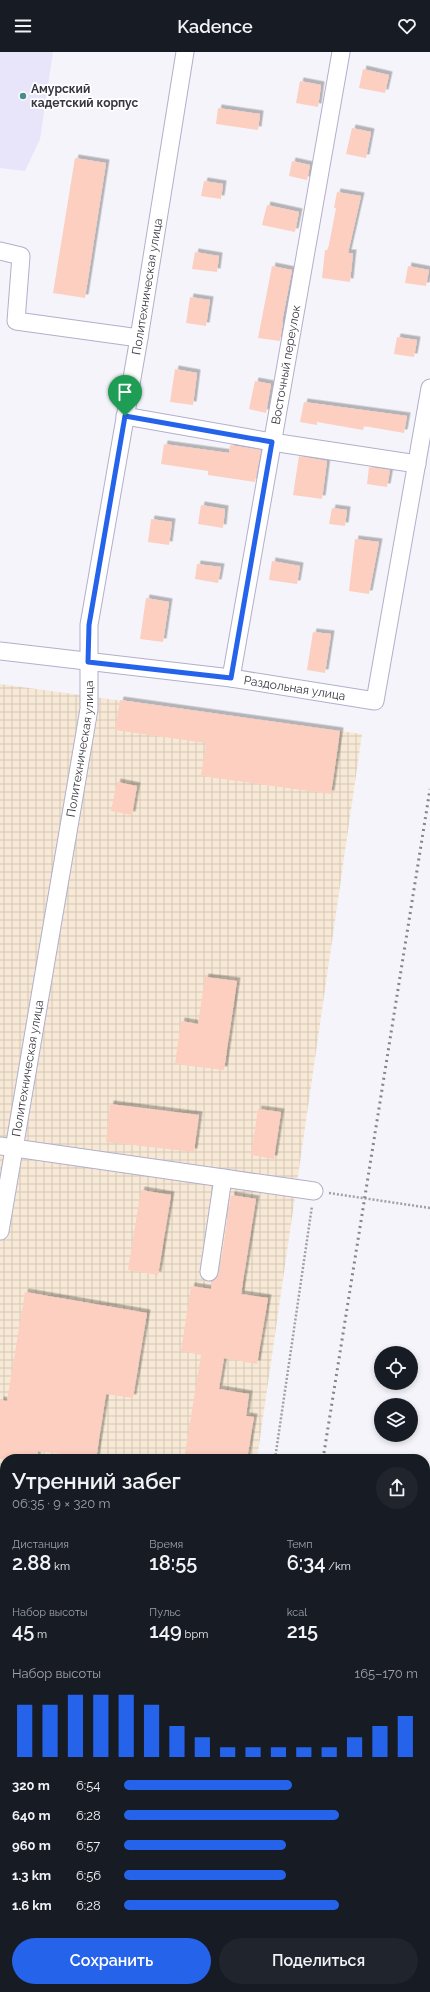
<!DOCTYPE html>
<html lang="ru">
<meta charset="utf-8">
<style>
:root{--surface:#171b24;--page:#20242c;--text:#f1f3f6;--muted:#9ea1a6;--accent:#2563eb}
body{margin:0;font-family:Raleway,sans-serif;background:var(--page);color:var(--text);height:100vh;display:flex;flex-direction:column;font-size:15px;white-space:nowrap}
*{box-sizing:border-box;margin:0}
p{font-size:13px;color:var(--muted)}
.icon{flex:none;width:22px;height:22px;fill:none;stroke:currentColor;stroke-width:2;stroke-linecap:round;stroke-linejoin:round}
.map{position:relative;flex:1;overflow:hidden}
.drawer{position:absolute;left:0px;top:1402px;width:430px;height:538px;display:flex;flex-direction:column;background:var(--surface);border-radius:16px 16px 0 0;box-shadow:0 2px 6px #0003}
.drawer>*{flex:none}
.controls{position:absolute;left:374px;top:1294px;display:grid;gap:8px}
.controls a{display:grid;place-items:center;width:44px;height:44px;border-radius:50%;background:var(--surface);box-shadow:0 2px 6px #0003;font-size:20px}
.pin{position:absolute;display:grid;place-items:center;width:34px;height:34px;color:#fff;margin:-41px -17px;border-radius:50% 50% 50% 0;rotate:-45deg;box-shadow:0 0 4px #0007}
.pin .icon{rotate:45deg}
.round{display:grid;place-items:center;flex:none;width:42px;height:42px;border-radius:21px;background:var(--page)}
.head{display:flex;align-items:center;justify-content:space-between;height:68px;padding:0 12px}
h1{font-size:22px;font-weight:600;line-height:30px}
.stats{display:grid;grid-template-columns:repeat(3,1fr);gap:6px;height:68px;padding:4px 12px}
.stats div{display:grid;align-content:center}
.stats b{font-size:20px;font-weight:600}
.stats small{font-size:11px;font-weight:400}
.stats p{font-size:11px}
.chart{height:112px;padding:8px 12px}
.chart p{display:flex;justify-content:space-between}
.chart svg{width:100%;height:72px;margin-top:4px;stroke:var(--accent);stroke-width:6}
.action{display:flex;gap:8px;margin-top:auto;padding:8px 12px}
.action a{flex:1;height:46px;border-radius:24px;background:var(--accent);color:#fff;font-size:16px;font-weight:600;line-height:46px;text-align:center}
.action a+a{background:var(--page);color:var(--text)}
ul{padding:0 12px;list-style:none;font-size:13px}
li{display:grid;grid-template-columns:64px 48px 1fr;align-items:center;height:30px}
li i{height:10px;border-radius:5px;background:var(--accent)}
header{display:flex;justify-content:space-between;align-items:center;height:52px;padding:0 12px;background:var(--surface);font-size:18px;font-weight:600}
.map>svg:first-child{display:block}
.built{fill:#e8e5fb}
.industrial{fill:url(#industrial-grid)}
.building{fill:#fdcfc0;filter:url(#shadow)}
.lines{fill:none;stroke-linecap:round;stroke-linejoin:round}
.minor-casing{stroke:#b2afcb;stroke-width:19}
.highway-casing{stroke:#b2afcb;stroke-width:24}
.path{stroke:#a09fa7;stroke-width:2.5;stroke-dasharray:2 2;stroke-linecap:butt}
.minor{stroke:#fff;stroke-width:17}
.highway{stroke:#fff;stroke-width:22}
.rail{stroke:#86858e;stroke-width:3;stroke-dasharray:2 4;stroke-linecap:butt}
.route-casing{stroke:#fff;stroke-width:8}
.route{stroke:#2563eb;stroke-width:5}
.poi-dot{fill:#478e89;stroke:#fff;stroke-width:1.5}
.labels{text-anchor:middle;stroke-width:3.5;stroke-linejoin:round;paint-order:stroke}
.poi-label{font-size:12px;font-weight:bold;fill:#383742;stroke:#fff;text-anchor:start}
.street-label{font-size:12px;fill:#383742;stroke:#fff}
</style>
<header><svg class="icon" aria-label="menu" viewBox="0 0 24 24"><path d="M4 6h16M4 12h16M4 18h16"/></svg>Kadence<svg class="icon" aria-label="heart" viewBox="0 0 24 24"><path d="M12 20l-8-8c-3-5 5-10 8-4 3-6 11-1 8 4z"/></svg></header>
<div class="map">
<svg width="430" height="1940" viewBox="0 0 430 1940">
<defs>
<pattern id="industrial-grid" width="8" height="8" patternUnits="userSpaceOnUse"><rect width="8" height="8" fill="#f7e9d6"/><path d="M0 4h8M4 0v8" fill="none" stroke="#d4c8b9"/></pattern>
<filter id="shadow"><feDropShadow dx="3.5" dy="-3.5" stdDeviation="0" flood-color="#0004"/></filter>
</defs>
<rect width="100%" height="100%" fill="#f5f4fa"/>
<!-- built -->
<polygon class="built" points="0,0 53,0 40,87 25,119 0,116"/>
<!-- industrial -->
<g class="industrial">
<polygon points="0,632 362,682 257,1407 5,1407 5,1480 0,1480"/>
<polygon points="430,1776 430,1940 423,1940 423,1935 425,1935 425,1816"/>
</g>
<!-- building -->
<g class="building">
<polygon points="363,17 389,23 385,41 359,36"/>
<polygon points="300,29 321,33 318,55 296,51"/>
<polygon points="218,56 260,62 258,78 216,72"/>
<polygon points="352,76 371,80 366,106 346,102"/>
<polygon points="75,106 106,111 85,246 53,241"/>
<polygon points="292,109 310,113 307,128 289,124"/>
<polygon points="204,129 223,132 221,147 201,144"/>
<polygon points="337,140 361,144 348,201 353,201 350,230 322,226 325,198 328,198 336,156 334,156"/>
<polygon points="267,153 299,160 295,180 262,173"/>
<polygon points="195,200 219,204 217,220 192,217"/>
<polygon points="272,214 292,218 282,270 283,270 280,289 258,286"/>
<polygon points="408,214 429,218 426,234 405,231"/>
<polygon points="190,245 210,248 206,274 186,271"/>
<polygon points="397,285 417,288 414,305 394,302"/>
<polygon points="175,317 197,321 193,353 170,350"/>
<polygon points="255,329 271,332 266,361 249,357"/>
<polygon points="304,350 407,364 404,381 364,374 363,378 317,370 317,373 300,370"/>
<polygon points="164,392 229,401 230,393 261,398 255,430 208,423 208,419 161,412"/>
<polygon points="299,404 327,409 322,447 293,443"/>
<polygon points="369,415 390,418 387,435 367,432"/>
<polygon points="201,453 225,457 223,476 198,472"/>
<polygon points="332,456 347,458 345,474 329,472"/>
<polygon points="151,467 172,470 169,493 148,490"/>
<polygon points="355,487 379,490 369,542 349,539"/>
<polygon points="272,509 300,514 297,532 269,528"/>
<polygon points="197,512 221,515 218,531 195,527"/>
<polygon points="146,546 169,550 163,590 140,587"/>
<polygon points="313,580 331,582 325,621 307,618"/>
<polygon points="120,648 340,679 331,742 201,724 206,691 115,678"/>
<polygon points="117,730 137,734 132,763 111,759"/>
<polygon points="205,925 237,929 224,1018 175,1012 181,969 198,972"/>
<polygon points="110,1052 199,1063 194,1100 106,1090"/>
<polygon points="258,1057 281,1060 274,1107 251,1103"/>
<polygon points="141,1138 171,1143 158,1223 128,1218"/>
<polygon points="231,1143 256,1147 241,1242 268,1246 257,1312 224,1306 219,1337 249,1342 246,1364 254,1365 247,1407 184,1407 201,1303 181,1299 191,1234 211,1237 212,1229 219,1222"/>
<polygon points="25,1240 147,1261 133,1346 106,1342 96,1407 38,1399 37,1407 0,1407 0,1348 7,1349"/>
</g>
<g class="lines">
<!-- minor casing -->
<g class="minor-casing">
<g id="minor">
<polyline points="0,199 21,204 16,269 139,286"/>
<polyline points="125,364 272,390 417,412"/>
<path id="s1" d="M 0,599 L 231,626 L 375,649 L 430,336"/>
<path id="s2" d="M 231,626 L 341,0"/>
<polyline points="0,1094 223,1126 209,1220"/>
<polyline points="223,1126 314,1139"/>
<path id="s3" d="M 0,1179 L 89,657 L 89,573 L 139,286 L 185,0"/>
<polyline points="0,1469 5,1469"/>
<polyline points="0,1668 5,1668"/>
<polyline points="425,1714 430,1679"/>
<polyline points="0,1823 5,1824"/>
<polyline points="425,1830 430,1835"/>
<polyline points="425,1911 430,1905"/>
<polyline points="408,1935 408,1940"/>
</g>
</g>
<!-- highway casing -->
<g class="highway-casing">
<g id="highway">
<polyline points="0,1563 5,1564"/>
<polyline points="0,1589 5,1589"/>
<polyline points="425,1605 430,1605"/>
</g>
</g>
<!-- path -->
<g class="path">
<polyline points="329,1141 430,1156"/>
<polyline points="275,1407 312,1154"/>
</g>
<!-- minor -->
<use href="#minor" class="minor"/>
<!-- highway -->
<use href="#highway" class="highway"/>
<!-- rail -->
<g class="rail">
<polyline points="323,1407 430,737"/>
<polyline points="191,1940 194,1935"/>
</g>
</g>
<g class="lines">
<!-- route casing -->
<g class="route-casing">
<polygon id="route" points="125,364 272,390 231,626 88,610 89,573"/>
</g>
<!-- route -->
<use href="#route" class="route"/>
</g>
<!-- markers -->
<circle class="poi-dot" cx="23" cy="44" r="4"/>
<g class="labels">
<!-- poi labels -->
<g class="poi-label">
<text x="31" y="41">Амурский<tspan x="31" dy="14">кадетский корпус</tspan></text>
</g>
<!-- street labels -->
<g class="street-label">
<text dy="4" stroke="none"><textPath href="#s3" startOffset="957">Политехническая улица</textPath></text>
<text dy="4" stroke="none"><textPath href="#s2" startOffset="318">Восточный переулок</textPath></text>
<text dy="4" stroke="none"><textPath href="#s1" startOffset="297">Раздольная улица</textPath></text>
<text dy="4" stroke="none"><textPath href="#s3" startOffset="489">Политехническая улица</textPath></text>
<text dy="4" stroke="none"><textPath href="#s3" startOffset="165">Политехническая улица</textPath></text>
</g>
</g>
</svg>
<div class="controls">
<a><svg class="icon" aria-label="locate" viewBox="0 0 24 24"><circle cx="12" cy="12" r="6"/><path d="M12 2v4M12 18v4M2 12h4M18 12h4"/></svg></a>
<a><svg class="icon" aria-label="layers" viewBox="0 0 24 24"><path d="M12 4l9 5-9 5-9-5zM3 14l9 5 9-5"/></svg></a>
</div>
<div class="pin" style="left:125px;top:364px;background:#1e9e55"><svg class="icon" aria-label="arrive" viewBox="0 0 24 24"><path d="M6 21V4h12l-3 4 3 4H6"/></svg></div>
<section class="drawer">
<div class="head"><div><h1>Утренний забег</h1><p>06:35 · 9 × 320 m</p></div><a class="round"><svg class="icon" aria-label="share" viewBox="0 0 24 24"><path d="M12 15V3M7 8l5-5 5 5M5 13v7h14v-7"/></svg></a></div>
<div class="stats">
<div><p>Дистанция</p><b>2.88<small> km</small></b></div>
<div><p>Время</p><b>18:55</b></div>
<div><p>Темп</p><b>6:34<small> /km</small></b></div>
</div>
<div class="stats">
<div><p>Набор высоты</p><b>45<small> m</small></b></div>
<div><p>Пульс</p><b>149<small> bpm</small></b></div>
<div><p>kcal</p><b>215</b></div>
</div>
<div class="chart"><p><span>Набор высоты</span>165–170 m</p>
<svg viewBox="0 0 160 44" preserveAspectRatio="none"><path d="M5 44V12M15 44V12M25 44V6M35 44V6M45 44V6M55 44V12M65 44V25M75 44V32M85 44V38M95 44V38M105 44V38M115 44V38M125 44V38M135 44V32M145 44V25M155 44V19"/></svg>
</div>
<ul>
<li><b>320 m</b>6:54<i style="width:57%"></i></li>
<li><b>640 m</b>6:28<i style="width:73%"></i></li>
<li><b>960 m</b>6:57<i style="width:55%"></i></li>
<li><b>1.3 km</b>6:56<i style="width:55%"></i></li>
<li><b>1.6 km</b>6:28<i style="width:73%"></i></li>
</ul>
<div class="action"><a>Сохранить</a><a>Поделиться</a></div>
</section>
</div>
